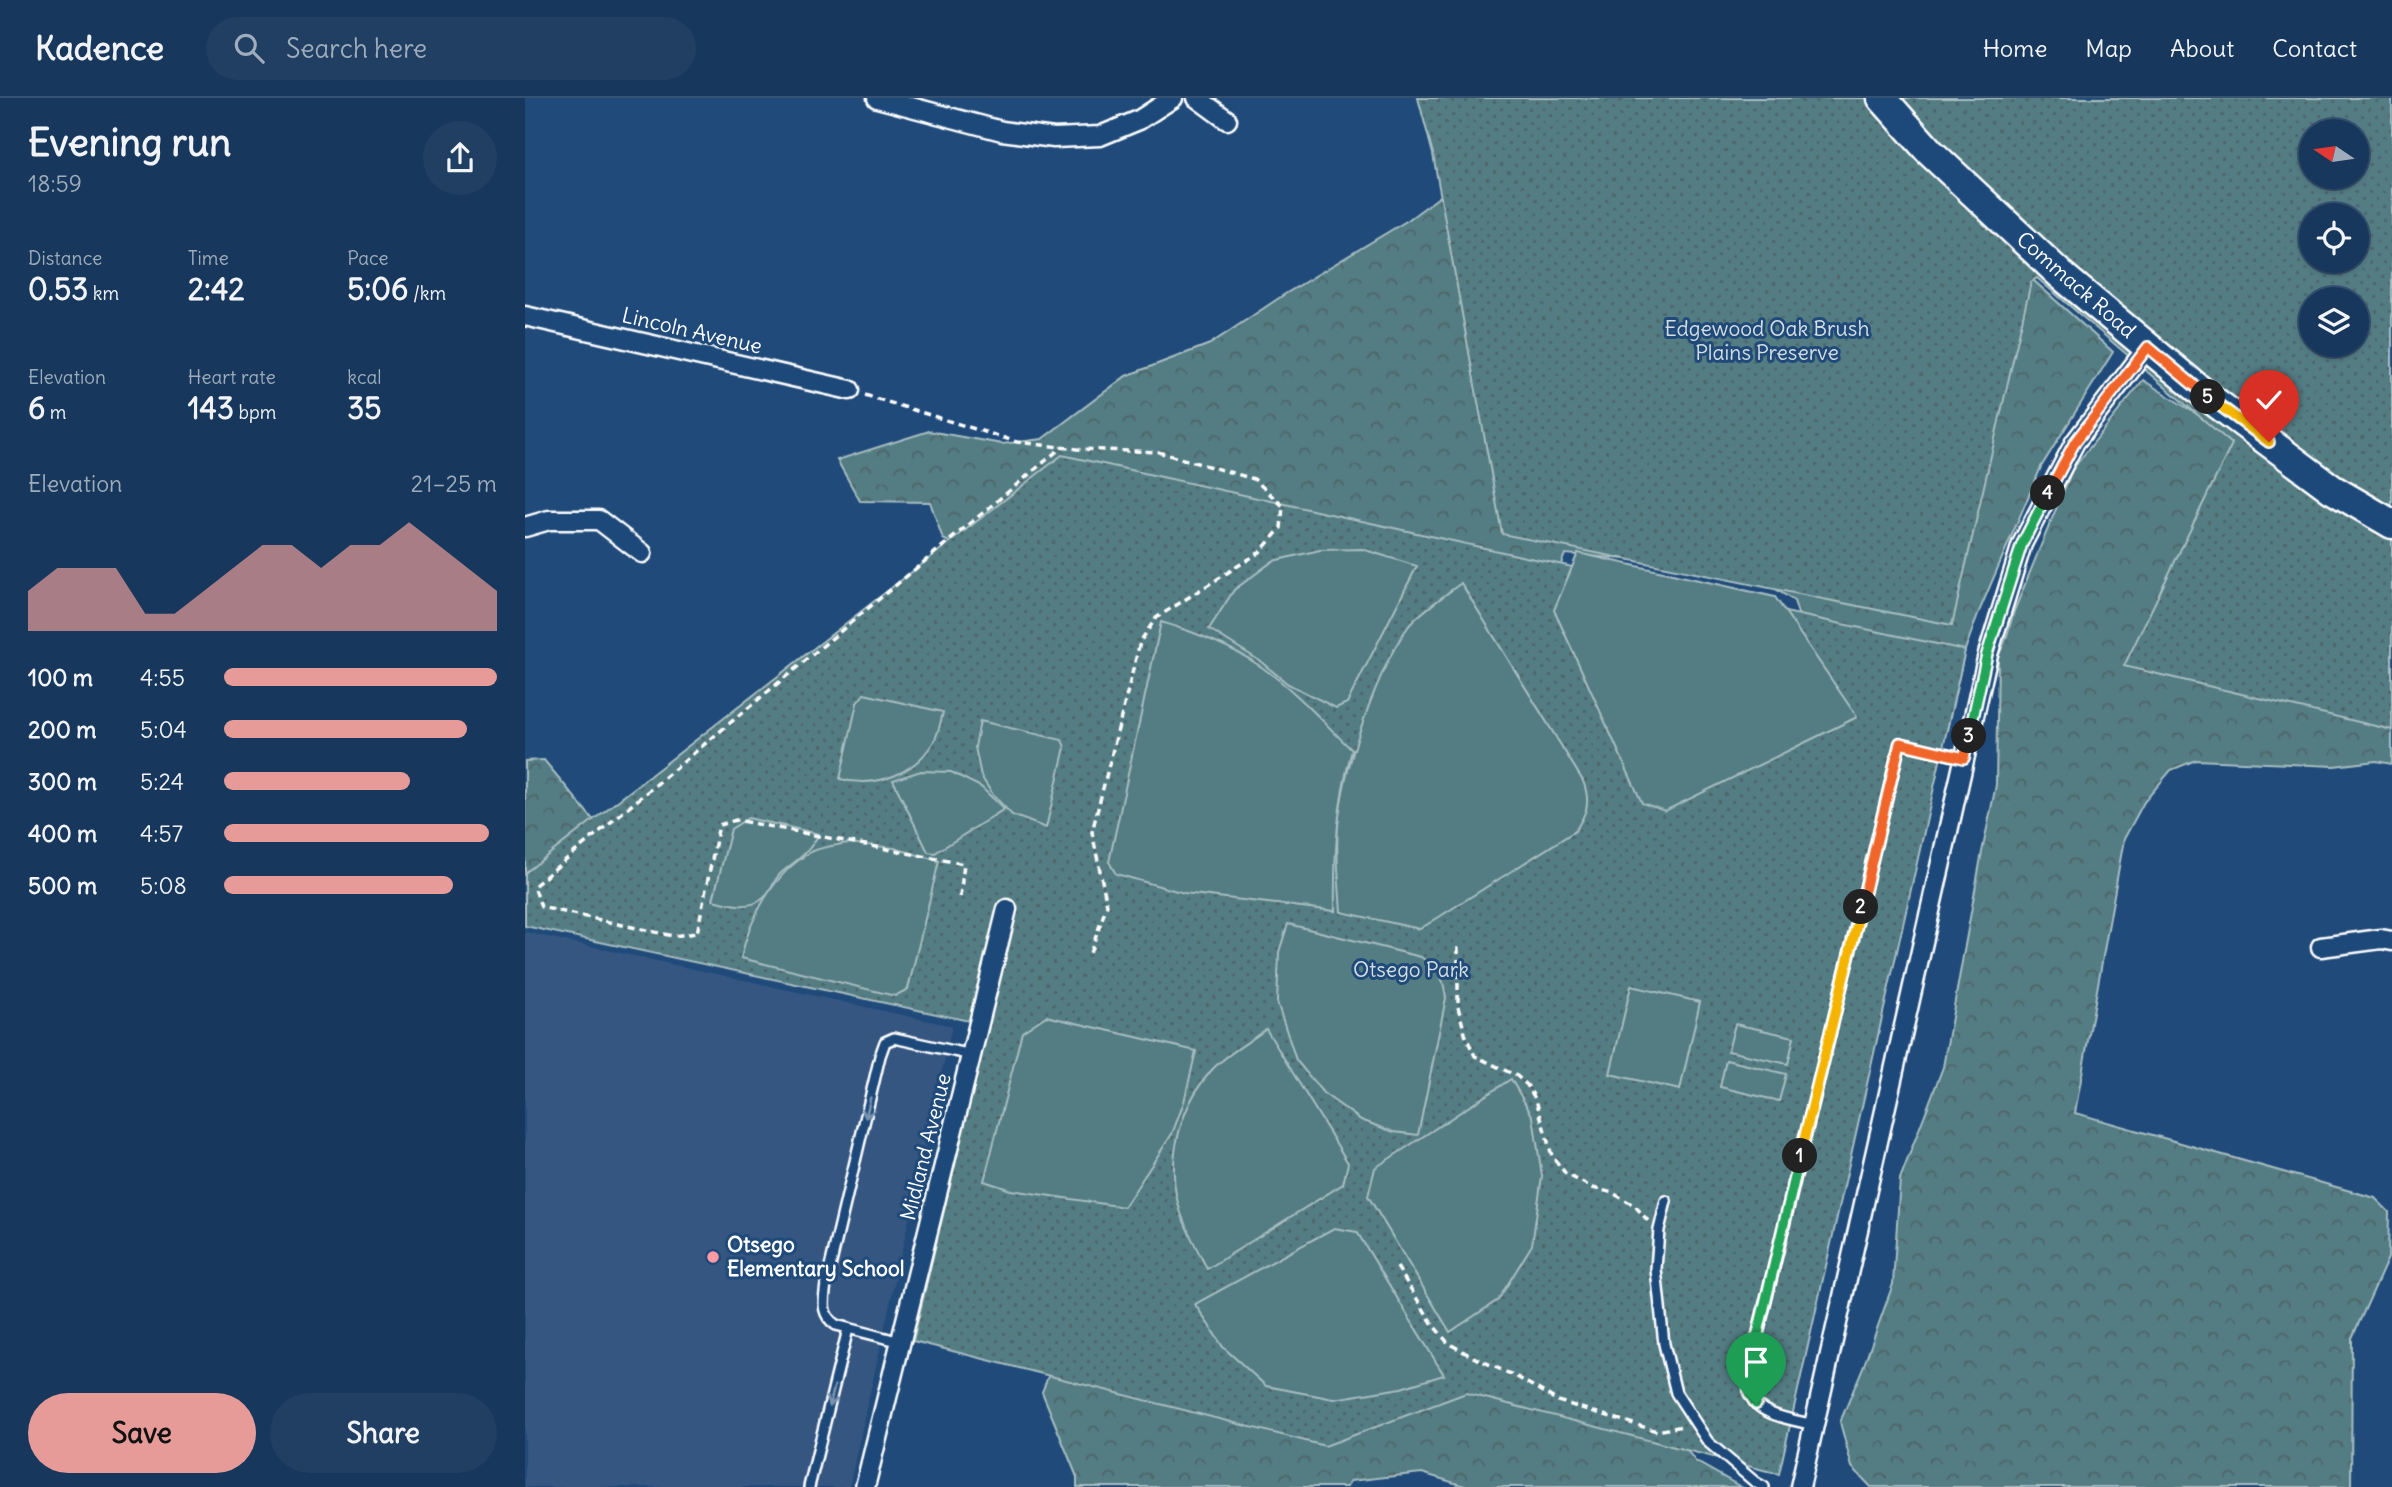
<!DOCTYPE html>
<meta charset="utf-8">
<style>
:root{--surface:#17385c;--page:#203f62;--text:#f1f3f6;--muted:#9eacbb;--line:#365272;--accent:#e69b98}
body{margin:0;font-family:Delius,sans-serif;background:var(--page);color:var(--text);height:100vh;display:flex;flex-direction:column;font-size:26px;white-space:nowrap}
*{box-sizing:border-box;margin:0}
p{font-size:23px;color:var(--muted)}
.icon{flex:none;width:38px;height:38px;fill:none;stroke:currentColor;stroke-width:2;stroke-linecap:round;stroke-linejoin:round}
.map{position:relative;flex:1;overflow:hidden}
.details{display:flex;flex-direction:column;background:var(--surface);width:525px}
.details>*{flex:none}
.needle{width:46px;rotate:283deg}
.buttons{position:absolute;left:1774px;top:21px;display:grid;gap:14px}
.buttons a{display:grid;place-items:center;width:70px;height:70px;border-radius:50%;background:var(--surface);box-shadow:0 2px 5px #0004,0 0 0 2px var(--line);font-size:35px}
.pin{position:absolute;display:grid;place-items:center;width:60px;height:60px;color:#fff;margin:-72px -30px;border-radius:50% 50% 50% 0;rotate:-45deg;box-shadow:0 0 7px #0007}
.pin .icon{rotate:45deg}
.km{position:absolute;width:35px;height:35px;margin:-18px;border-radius:50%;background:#222;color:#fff;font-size:19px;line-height:35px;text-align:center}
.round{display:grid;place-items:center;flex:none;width:74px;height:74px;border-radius:37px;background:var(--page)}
.summary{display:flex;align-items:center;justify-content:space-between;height:119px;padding:0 28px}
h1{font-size:38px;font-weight:700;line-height:52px}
.metrics{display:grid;grid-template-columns:repeat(3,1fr);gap:10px;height:119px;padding:7px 28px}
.metrics div{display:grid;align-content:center}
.metrics b{font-size:30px;font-weight:700}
.metrics small{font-size:19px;font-weight:400}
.metrics p{font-size:19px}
.chart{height:196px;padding:14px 28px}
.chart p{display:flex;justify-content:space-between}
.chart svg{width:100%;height:126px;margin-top:7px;fill:var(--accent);opacity:.7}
.action{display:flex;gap:14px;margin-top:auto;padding:14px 28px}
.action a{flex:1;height:80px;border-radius:42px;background:var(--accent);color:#111;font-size:28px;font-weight:700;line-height:80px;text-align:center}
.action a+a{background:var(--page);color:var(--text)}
ul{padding:0 28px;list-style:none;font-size:23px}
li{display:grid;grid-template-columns:112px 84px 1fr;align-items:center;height:52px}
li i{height:18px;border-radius:9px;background:var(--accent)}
header{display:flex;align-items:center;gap:42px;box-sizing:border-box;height:98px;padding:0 35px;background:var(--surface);border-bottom:2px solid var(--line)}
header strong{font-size:33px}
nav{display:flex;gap:38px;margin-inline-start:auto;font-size:24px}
.search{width:490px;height:63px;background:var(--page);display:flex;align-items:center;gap:18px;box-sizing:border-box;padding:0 24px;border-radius:38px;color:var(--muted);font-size:26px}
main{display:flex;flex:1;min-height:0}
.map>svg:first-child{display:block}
.built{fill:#365781}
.forest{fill:url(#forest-crowns);stroke:#a8bec1;stroke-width:2}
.park{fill:url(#park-dots);stroke:#a8bec1;stroke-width:2;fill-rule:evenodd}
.pitch{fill:#527c83;stroke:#a8bec1;stroke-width:2}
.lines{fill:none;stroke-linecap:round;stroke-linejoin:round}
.service-casing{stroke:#fff;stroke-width:14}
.minor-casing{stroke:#fff;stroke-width:23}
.primary-casing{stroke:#fff;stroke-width:33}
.path{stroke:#fff;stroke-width:3.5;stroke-dasharray:7 5;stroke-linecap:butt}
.service{stroke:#1f4a7a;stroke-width:9}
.minor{stroke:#1f4a7a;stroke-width:18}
.primary{stroke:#1f4a7a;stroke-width:28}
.oneway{stroke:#7992af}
.split-1-casing{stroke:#fff;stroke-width:14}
.split-2-casing{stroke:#fff;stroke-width:14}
.split-3-casing{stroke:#fff;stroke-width:14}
.split-4-casing{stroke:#fff;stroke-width:14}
.split-5-casing{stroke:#fff;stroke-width:14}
.split-6-casing{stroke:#fff;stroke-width:14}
.split-1{stroke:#22a559;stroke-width:9}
.split-2{stroke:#f5b400;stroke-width:9}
.split-3{stroke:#f0652b;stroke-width:9}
.split-4{stroke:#22a559;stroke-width:9}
.split-5{stroke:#f0652b;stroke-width:9}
.split-6{stroke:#f5b400;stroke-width:9}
.poi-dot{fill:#ff9aa2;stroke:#1f4a7a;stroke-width:2.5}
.labels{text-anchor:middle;stroke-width:6;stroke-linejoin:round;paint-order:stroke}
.street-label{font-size:21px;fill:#fff;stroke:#1f4a7a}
.park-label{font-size:21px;fill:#d4dee0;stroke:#1f4a7a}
.poi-label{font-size:21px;font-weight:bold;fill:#fff;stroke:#1f4a7a;text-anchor:start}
</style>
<header>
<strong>Kadence</strong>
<div class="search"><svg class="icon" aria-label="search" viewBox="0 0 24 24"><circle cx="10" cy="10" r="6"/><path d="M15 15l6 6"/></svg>Search here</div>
<nav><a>Home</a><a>Map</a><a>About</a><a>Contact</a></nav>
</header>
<main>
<section class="details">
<div class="summary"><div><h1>Evening run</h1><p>18:59</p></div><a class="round"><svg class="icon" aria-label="share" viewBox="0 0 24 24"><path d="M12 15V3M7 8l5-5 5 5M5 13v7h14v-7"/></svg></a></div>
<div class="metrics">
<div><p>Distance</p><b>0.53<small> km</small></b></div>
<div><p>Time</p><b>2:42</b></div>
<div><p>Pace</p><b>5:06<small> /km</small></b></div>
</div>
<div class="metrics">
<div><p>Elevation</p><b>6<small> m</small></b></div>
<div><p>Heart rate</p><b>143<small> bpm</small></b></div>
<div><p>kcal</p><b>35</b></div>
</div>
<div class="chart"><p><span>Elevation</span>21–25 m</p>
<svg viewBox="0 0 160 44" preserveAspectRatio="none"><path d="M0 44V30L10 22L20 22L30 22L40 38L50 38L60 30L70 22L80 14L90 14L100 22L110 14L120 14L130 6L140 14L150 22L160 30V44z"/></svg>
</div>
<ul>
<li><b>100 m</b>4:55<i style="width:100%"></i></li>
<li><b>200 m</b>5:04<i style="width:89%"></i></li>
<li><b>300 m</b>5:24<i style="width:68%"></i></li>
<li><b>400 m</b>4:57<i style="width:97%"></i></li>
<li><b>500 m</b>5:08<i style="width:84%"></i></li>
</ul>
<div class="action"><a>Save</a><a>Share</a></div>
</section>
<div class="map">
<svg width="1867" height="1389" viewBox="0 0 1867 1389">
<defs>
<pattern id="forest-crowns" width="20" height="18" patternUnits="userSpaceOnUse" patternTransform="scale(1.75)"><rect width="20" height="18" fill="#527c83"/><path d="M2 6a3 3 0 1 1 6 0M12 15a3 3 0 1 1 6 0" fill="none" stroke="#4f6468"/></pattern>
<pattern id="park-dots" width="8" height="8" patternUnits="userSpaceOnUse" patternTransform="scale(1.75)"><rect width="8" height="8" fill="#527c83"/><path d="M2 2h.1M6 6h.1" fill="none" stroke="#4f6468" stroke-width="1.8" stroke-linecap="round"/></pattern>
</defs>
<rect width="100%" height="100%" fill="#1f4a7a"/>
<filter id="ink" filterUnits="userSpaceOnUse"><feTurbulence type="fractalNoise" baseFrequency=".0143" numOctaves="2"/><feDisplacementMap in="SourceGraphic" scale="14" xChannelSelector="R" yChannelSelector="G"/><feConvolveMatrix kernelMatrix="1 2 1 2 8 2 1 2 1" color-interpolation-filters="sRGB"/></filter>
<g filter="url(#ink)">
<!-- built -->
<polygon class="built" points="0,834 427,928 324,1389 0,1389"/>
<!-- forest -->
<g class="forest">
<polygon points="964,62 1477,154 1588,254 1516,369 1453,516 1440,552 1422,632 1283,547 1269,503 1220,471 1040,456 1014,524 0,816 0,663 19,662 88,746 447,455 418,441 405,404 335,403 312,362 404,333 477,346 517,341 601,278 685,246 760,196 883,122"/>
<polygon points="1618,282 1867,440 1867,666 1851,663 1809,668 1671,662 1646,672 1619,704 1599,741 1550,1015 1850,1100 1864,1114 1863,1160 1827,1240 1826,1389 1346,1389 1327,1369 1315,1324 1339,1267 1368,1186 1375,1081 1418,969 1456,759 1471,687 1473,559 1481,541 1489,513 1547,372"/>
<polygon points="543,1228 956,1280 1117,1289 1170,1363 1216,1389 943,1389 897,1375 825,1383 822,1389 552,1389 552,1379 517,1294"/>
</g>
<!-- park -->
<g class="park">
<path d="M 893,0 L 1867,0 L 1867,632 L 1599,568 L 1707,346 L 1512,180 L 1506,184 L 1427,527 L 977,436 L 908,56 ZM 1787,33 L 1832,33 L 1832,79 L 1787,79 ZM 1787,117 L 1832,117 L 1832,163 L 1787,163 ZM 1787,201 L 1832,201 L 1832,247 L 1787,247 Z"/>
<polygon points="537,357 1005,460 1440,552 1254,1376 941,1295 800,1348 388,1243 463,927 0,828 0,775"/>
</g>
<!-- pitch -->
<g class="pitch">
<polygon points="837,451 892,468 822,605 811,610 763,586 735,563 684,531 709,492 748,463 795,452"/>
<polygon points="1053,455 1250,499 1332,619 1140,713 1117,705 1029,512"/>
<path d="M 936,485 L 1058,683 C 1066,704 1062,715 1050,733 L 895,831 L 816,814 C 814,782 810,749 814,718 C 820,667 853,570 883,529 C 893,515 922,496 936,485 Z"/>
<path d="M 636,524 C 669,534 706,548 735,568 C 769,591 797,623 827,652 C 812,705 809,757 810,813 L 659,795 L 591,776 L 584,764 Z"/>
<path d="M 339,596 L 418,614 C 416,623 414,633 410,641 C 392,675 352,691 315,681 L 332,605 Z"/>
<polygon points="455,623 537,642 540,649 521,730 487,717 468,697 456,678 450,649"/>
<polygon points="396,673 426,674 456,689 479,711 410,755 403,754 368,682"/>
<path d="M 223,720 L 294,736 C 282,757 274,760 256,775 C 248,782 245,796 236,802 C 222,812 203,805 188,802 L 206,731 Z"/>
<path d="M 323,745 L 369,750 L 414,763 L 383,891 L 370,898 L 216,860 C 225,819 249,775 286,754 C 296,749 312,747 323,745 Z"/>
<path d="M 763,826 L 896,859 C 915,872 918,878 921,900 L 893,1037 L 869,1034 L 836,1022 L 798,995 L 771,962 L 752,904 L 754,854 Z"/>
<polygon points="1106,888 1175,904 1155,992 1085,976"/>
<polygon points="521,918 671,953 659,1004 647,1036 599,1109 486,1092 459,1083 497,934"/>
<polygon points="1210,926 1269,939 1263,966 1203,953"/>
<path d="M 741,931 L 823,1065 L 818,1086 L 682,1171 C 673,1152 661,1132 655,1112 C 640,1065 654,1011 685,974 C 698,958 725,944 741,931 Z"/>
<polygon points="1201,962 1261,976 1254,1003 1195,989"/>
<polygon points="986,981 1008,1019 1017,1078 1007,1147 973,1202 925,1234 843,1098 850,1070"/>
<polygon points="809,1130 832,1134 919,1277 876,1290 809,1301 741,1288 698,1249 670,1206"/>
</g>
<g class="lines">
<!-- service casing -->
<g class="service-casing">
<g id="service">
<polyline points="1141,1103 1134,1132 1131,1171 1139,1246 1151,1295 1183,1344 1230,1384 1239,1389"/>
<path d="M 376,1244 L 311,1227 C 295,1216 299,1203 301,1186 L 355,958 L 360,944 L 369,940 L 447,957"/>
<path d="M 1289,1327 C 1270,1322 1232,1318 1225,1296 C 1223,1289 1224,1280 1224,1273 L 1375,645 L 1439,660"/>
<polyline points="284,1389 323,1231"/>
</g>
</g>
<!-- minor casing -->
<g class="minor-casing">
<g id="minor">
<polyline points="352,0 477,33 529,40 575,38 614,22 648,0"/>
<polyline points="672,0 702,22"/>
<polyline points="0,218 325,292"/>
<polyline points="0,429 24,422 74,422 117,455"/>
<polyline points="1796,849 1856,841 1867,843"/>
<polyline points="340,1389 482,811"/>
<polyline points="1275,1389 1463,556 1497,446 1550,344 1623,249"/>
</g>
</g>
<!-- primary casing -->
<g class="primary-casing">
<polyline id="primary" points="1357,0 1405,54 1536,177 1682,298 1807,391 1867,426"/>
</g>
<!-- path -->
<g class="path">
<polyline points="340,297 492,344 552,351 633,354 729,381 758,408 756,430 735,454 631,520 615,544 567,734 582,807 564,858"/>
<polyline points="435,799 439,766 211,722 194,727 172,835 148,838 16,809 9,788 537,349"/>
<polyline points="933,849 933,909 941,939 950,958 992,978 1002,987 1011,1002 1027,1058 1041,1076 1068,1090 1088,1095 1110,1108 1124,1124"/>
<polyline points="872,1169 909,1228 923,1245 946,1258 992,1279 1033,1303 1132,1333 1158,1328"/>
</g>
<!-- service -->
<use href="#service" class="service"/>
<!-- minor -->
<use href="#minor" class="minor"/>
<!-- primary -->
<use href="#primary" class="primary"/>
</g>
<!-- one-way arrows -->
<defs><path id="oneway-shaft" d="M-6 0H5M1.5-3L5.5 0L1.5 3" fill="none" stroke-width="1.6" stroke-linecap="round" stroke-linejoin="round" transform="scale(1.75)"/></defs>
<g class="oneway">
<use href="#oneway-shaft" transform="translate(343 1010) rotate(103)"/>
<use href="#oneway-shaft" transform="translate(307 1298) rotate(104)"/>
</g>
</g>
<g class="lines" filter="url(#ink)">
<!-- split-1 casing -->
<g class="split-1-casing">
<polyline id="split-1" points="1231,1306 1224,1295 1224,1273 1275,1058"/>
</g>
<!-- split-2 casing -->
<g class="split-2-casing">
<polyline id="split-2" points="1275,1058 1336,809"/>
</g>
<!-- split-3 casing -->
<g class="split-3-casing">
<polyline id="split-3" points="1336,809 1375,645 1439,660 1444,638"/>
</g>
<!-- split-4 casing -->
<g class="split-4-casing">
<polyline id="split-4" points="1444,638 1462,556 1497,446 1523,395"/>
</g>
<!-- split-5 casing -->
<g class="split-5-casing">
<polyline id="split-5" points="1523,395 1550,344 1623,249 1683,299"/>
</g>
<!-- split-6 casing -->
<g class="split-6-casing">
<polyline id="split-6" points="1683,299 1744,344"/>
</g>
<!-- split-1 -->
<use href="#split-1" class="split-1"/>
<!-- split-2 -->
<use href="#split-2" class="split-2"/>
<!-- split-3 -->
<use href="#split-3" class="split-3"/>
<!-- split-4 -->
<use href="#split-4" class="split-4"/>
<!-- split-5 -->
<use href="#split-5" class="split-5"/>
<!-- split-6 -->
<use href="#split-6" class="split-6"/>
</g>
<!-- markers -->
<circle class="poi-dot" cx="188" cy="1159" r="7"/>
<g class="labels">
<!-- street labels -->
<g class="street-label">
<text transform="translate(1551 187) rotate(41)" y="7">Commack Road</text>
<text transform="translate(167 233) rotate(13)" y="7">Lincoln Avenue</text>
<text transform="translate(401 1049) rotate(-76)" y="7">Midland Avenue</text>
</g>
<!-- park labels -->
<g class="park-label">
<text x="1242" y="238">Edgewood Oak Brush<tspan x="1242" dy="24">Plains Preserve</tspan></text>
<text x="886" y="879">Otsego Park</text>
</g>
<!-- poi labels -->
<g class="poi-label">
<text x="202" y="1154">Otsego<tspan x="202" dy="24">Elementary School</tspan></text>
</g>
</g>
</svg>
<div class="buttons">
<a><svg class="needle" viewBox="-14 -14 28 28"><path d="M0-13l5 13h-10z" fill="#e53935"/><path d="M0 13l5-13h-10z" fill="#9eacbb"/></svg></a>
<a><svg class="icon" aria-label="locate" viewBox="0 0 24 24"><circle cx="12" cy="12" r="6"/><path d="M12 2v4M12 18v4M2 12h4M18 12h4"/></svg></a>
<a><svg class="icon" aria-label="layers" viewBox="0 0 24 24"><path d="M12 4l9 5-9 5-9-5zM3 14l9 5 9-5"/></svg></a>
</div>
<div class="pin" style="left:1231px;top:1306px;background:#1e9e55"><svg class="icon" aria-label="arrive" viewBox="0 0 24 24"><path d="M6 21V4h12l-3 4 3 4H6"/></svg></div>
<div class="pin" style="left:1744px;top:344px;background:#d93025"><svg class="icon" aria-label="check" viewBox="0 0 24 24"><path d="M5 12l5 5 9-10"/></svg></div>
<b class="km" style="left:1275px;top:1058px">1</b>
<b class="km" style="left:1336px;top:809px">2</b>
<b class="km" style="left:1444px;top:638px">3</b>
<b class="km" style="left:1523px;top:395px">4</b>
<b class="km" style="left:1683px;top:299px">5</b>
</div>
</main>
